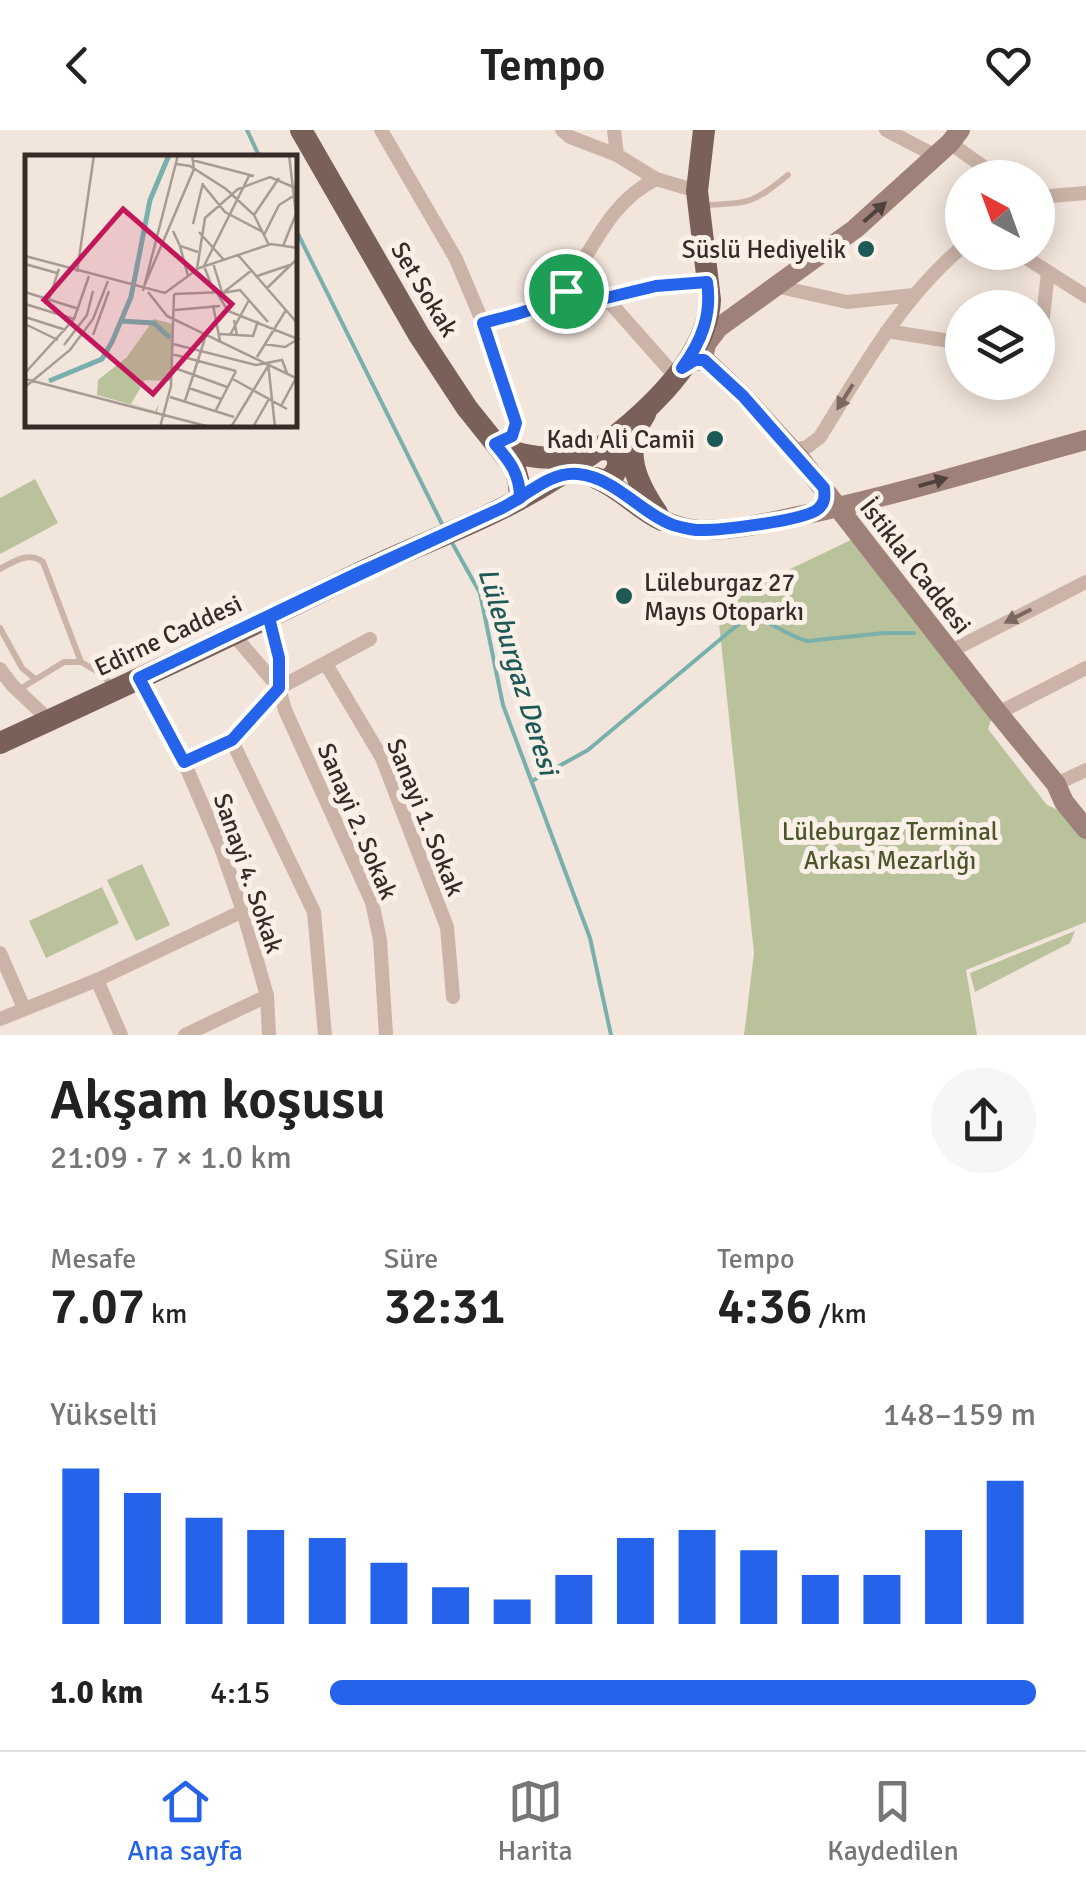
<!DOCTYPE html>
<html lang="tr">
<meta charset="utf-8">
<style>
:root{--surface:#fff;--page:#f6f6f6;--text:#222;--muted:#767676;--line:#e0e0e0;--accent:#2563eb}
body{margin:0;font-family:Signika,sans-serif;background:var(--page);color:var(--text);height:100vh;display:flex;flex-direction:column;font-size:38px;white-space:nowrap}
*{box-sizing:border-box;margin:0}
p{font-size:32px;color:var(--muted)}
.icon{flex:none;width:55px;height:55px;fill:none;stroke:currentColor;stroke-width:2;stroke-linecap:round;stroke-linejoin:round}
.map{position:relative;height:905px;overflow:hidden}
.details{display:flex;flex-direction:column;background:var(--surface);flex:1}
.details>*{flex:none}
.needle{width:65px;rotate:319deg}
.buttons{position:absolute;left:945px;top:30px;display:grid;gap:20px}
.buttons a{display:grid;place-items:center;width:110px;height:110px;border-radius:50%;background:var(--surface);box-shadow:0 5px 25px #0003;font-size:50px}
.pin{position:absolute;display:grid;place-items:center;width:85px;height:85px;color:#fff;margin:-42px;border:5px solid #fff;border-radius:50%;box-shadow:0 2px 10px #0007}
.round{display:grid;place-items:center;flex:none;width:105px;height:105px;border-radius:52px;background:var(--page)}
.head{display:flex;align-items:center;justify-content:space-between;height:170px;padding:0 50px}
h1{font-size:55px;font-weight:600;line-height:75px}
.figures{display:grid;grid-template-columns:repeat(3,1fr);gap:15px;height:170px;padding:10px 50px}
.figures div{display:grid;align-content:center}
.figures b{font-size:50px;font-weight:600}
.figures small{font-size:28px;font-weight:400}
.figures p{font-size:28px}
.chart{height:280px;padding:20px 50px}
.chart p{display:flex;justify-content:space-between}
.chart svg{width:100%;height:180px;margin-top:10px;stroke:var(--accent);stroke-width:6}
ul{padding:0 50px;list-style:none;font-size:32px}
li{display:grid;grid-template-columns:160px 120px 1fr;align-items:center;height:75px}
li i{height:25px;border-radius:12px;background:var(--accent)}
header{display:flex;justify-content:space-between;align-items:center;height:130px;padding:0 50px;background:var(--surface);font-size:45px;font-weight:600}
.tab-bar{display:flex;justify-content:space-around;align-items:center;height:140px;border-top:2px solid var(--line);background:var(--surface);font-size:28px;color:var(--muted)}
.tab-bar a{display:grid;justify-items:center;gap:5px}
.tab-bar .current{color:var(--accent)}
.map>svg:first-child{display:block}
.green{fill:#bac29c}
.lines{fill:none;stroke-linecap:round;stroke-linejoin:round}
.stream{stroke:#7ab0ab;stroke-width:4}
.service{stroke:#cbb3a7;stroke-width:6}
.minor{stroke:#cbb3a7;stroke-width:14}
.secondary{stroke:#9e8279;stroke-width:20}
.primary{stroke:#796059;stroke-width:22}
.oneway{fill:#51413c}
.oneway2{fill:#7a6861}
.route-casing{stroke:#fff;stroke-width:20}
.route{stroke:#2563eb;stroke-width:12}
.poi-dot{fill:#1d5956;stroke:#faf0e8;stroke-width:4}
.labels{text-anchor:middle;stroke-width:10;stroke-linejoin:round;paint-order:stroke}
.poi-label{font-size:25px;fill:#372b28;stroke:#faf0e8;text-anchor:end}
.street-label{font-size:25px;fill:#372b28;stroke:#faf0e8}
.park-label{font-size:25px;fill:#4c562b;stroke:#faf0e8}
.water-label{font-size:28px;font-style:italic;fill:#1d5956;stroke:#faf0e8}
.inset-river{fill:none;stroke:#7ab0ab;stroke-width:5}
.inset-road{fill:none;stroke:#a79b94;stroke-width:2.5}
.view{fill:#c2185b;fill-opacity:0.15;stroke:#c2185b;stroke-width:5}
.inset-edge{fill:none;stroke:#372b28;stroke-width:5}
</style>
<header><svg class="icon" aria-label="back" viewBox="0 0 24 24"><path d="M15 5l-7 7 7 7"/></svg>Tempo<svg class="icon" aria-label="heart" viewBox="0 0 24 24"><path d="M12 20l-8-8c-3-5 5-10 8-4 3-6 11-1 8 4z"/></svg></header>
<div class="map">
<svg width="1086" height="905" viewBox="0 0 1086 905">
<rect width="100%" height="100%" fill="#f2e5dc"/>
<!-- green -->
<g class="green">
<polygon points="35,349 58,393 0,424 0,368"/>
<polygon points="851,410 993,585 988,599 1047,675 1072,686 1086,704 1086,792 966,840 977,905 744,905 754,823 717,474"/>
<polygon points="142,734 170,795 136,811 107,750"/>
<polygon points="102,757 119,793 46,828 29,791"/>
<polygon points="1075,801 1070,813 975,862 970,843"/>
</g>
<g class="lines">
<!-- stream -->
<g class="stream">
<polyline points="247,0 260,28"/>
<polyline points="295,98 444,398"/>
<polyline points="451,411 480,463 503,575 590,808 611,905"/>
<path d="M 532,651 L 588,620 L 741,492 C 767,483 783,506 808,511 L 884,503 L 914,503"/>
</g>
<!-- service -->
<g class="service">
<path d="M 706,75 C 751,73 753,73 788,45"/>
<path d="M 0,439 C 15,431 28,421 43,432 L 81,532"/>
<polyline points="0,498 22,538 35,549"/>
<polyline points="20,559 64,532 81,532 100,543 112,555"/>
</g>
<!-- minor -->
<g class="minor">
<polyline points="381,0 456,129 483,193 516,293 512,306 495,314"/>
<polyline points="562,0 570,7 617,25 656,49 697,61"/>
<polyline points="614,0 617,25"/>
<polyline points="886,0 936,26"/>
<polyline points="950,13 999,48"/>
<polyline points="1038,67 1086,63"/>
<polyline points="1017,122 1086,166"/>
<polyline points="775,156 847,172 914,165"/>
<polyline points="566,161 606,168 676,247"/>
<polyline points="606,168 656,156 707,152"/>
<path d="M 483,193 C 509,186 544,182 563,163 C 571,156 575,145 580,136 C 601,101 618,68 656,49"/>
<polyline points="887,201 962,213"/>
<polyline points="1038,201 1043,187 1048,142"/>
<path d="M 792,320 L 807,317 L 820,307 C 862,239 901,169 962,117"/>
<polyline points="269,488 279,528 279,558 285,580 372,772 380,810 386,905"/>
<polyline points="233,504 279,558"/>
<polyline points="951,521 1086,452"/>
<polyline points="326,534 382,628 447,797 453,867"/>
<polyline points="0,539 12,555 49,590"/>
<polyline points="139,548 184,632 221,718 243,781 267,866 269,905"/>
<polyline points="998,583 1086,538"/>
<polyline points="232,611 314,782 325,905"/>
<polyline points="184,632 232,611 279,558 370,509"/>
<polyline points="1056,654 1086,640"/>
<polyline points="0,823 24,878"/>
<polyline points="97,850 121,905"/>
<polyline points="0,889 97,850 243,781"/>
<polyline points="185,905 267,866"/>
</g>
<!-- secondary -->
<g class="secondary">
<polyline points="704,223 706,214 718,198 855,99 950,13 960,0"/>
<polyline points="682,238 695,230 706,231 743,266 801,330 998,583 1056,654 1064,672 1086,699"/>
<path d="M 662,390 C 674,395 685,399 698,400 C 737,401 775,391 812,383 C 904,363 995,335 1086,310"/>
</g>
<!-- primary -->
<g class="primary">
<polyline points="301,0 419,205 467,278 515,338 519,353 520,368"/>
<path d="M 645,284 C 621,319 635,351 657,383"/>
<path d="M 498,316 C 524,328 550,331 578,324 C 589,322 598,318 610,319 L 618,327 L 618,337 L 612,348 L 603,350"/>
<path d="M 596,348 C 621,358 638,379 662,390"/>
<path d="M 0,613 C 117,559 235,505 351,447 C 401,422 453,403 503,378 C 573,343 706,255 710,170 L 697,61 L 704,0"/>
</g>
</g>
<!-- one-way arrows -->
<defs><path id="oneway-solid" d="M-6-.8H1V-3.2L6.5 0L1 3.2V.8H-6Z" transform="scale(2.5)"/></defs>
<g class="oneway">
<use href="#oneway-solid" transform="translate(875 82) rotate(-41)"/>
<use href="#oneway-solid" transform="translate(933 352) rotate(-16)"/>
</g>
<g class="oneway2">
<use href="#oneway-solid" transform="translate(845 267) rotate(122)"/>
<use href="#oneway-solid" transform="translate(1018 486) rotate(153)"/>
</g>
<g class="lines">
<!-- route casing -->
<g class="route-casing">
<path id="route" d="M 566,161 C 542,180 512,185 483,193 L 516,293 L 512,306 L 495,314 C 510,332 520,344 520,368 L 502,378 L 358,443 L 139,548 L 184,632 L 232,610 L 279,558 L 279,528 L 269,488 C 346,450 424,414 502,378 C 526,366 550,341 578,344 C 616,348 639,382 673,395 C 680,397 688,399 696,400 C 716,401 804,391 818,379 C 825,373 825,367 824,358 L 743,266 L 704,230 L 695,230 L 682,238 C 702,211 712,184 707,152 L 656,156 L 606,168 L 566,161"/>
</g>
<!-- route -->
<use href="#route" class="route"/>
</g>
<!-- markers -->
<g class="poi-dot">
<circle cx="866" cy="119" r="10"/>
<circle cx="715" cy="309" r="10"/>
<circle cx="624" cy="466" r="10"/>
</g>
<g class="labels">
<!-- poi labels -->
<g class="poi-label">
<text x="846" y="128">Süslü Hediyelik</text>
<text x="695" y="318">Kadı Ali Camii</text>
<text x="644" y="461" text-anchor="start">Lüleburgaz 27<tspan x="644" dy="29">Mayıs Otoparkı</tspan></text>
</g>
<!-- street labels -->
<g class="street-label">
<text transform="translate(425 159) rotate(59)" y="9">Set Sokak</text>
<text transform="translate(916 436) rotate(52)" y="9">İstiklal Caddesi</text>
<text transform="translate(168 505) rotate(-25)" y="9">Edirne Caddesi</text>
<text transform="translate(426 687) rotate(68)" y="9">Sanayi 1. Sokak</text>
<text transform="translate(358 691) rotate(67)" y="9">Sanayi 2. Sokak</text>
<text transform="translate(249 743) rotate(71)" y="9">Sanayi 4. Sokak</text>
</g>
<!-- park labels -->
<g class="park-label">
<text x="890" y="710">Lüleburgaz Terminal<tspan x="890" dy="29">Arkası Mezarlığı</tspan></text>
</g>
<!-- water labels -->
<g class="water-label">
<text transform="translate(519 541) rotate(73)" y="10">Lüleburgaz Deresi</text>
</g>
</g>
<!-- overview -->
<g transform="translate(25 25)">
<rect width="272" height="272" fill="#f2e5dc"/>
<path d="M 129,164 L 148,169 L 145,226 L 120,225 L 106,249 L 130,256 L 134,249 L 132,257 L 72,240 L 73,225 L 102,202 Z" fill="#bac29c"/>
<path class="inset-river" d="M 95,166 L 129,168 L 145,183M 24,226 L 77,204 L 87,187 L 106,142 L 125,45 L 144,0"/>
<path class="inset-road" d="M 167,5 L 229,21M 151,9 L 165,11 L 201,34 L 229,60 L 244,90M 178,30 L 200,57 L 238,77M 229,60 L 254,23M 168,69 L 178,28M 148,76 L 155,91 L 173,97M 174,77 L 199,105M 239,80 L 254,50 L 270,40M 155,91 L 163,121M 258,91 L 271,59 L 264,0M 213,100 L 273,169M 0,101 L 140,138 L 174,113 L 246,89 L 273,93M 188,108 L 197,137M 0,109 L 32,118M 172,114 L 180,63 L 213,34 L 245,22 L 273,34M 52,117 L 69,0M 232,121 L 265,110M 120,129 L 169,14 L 167,0M 242,133 L 273,103M 118,136 L 153,0M 0,137 L 54,154M 123,137 L 142,161 L 273,224M 189,137 L 179,111 L 225,19M 192,138 L 203,156 L 273,184 L 260,192 L 239,189M 197,138 L 215,135 L 243,167M 149,139 L 199,137 L 227,115M 24,144 L 34,114M 0,149 L 49,164M 188,150 L 195,186M 150,155 L 195,151M 0,162 L 41,175M 0,169 L 33,185M 195,179 L 212,180 L 209,165M 68,180 L 84,136M 205,180 L 224,145M 212,180 L 228,181 L 233,166M 148,189 L 231,210 L 257,205 L 262,218M 39,190 L 62,160 L 68,136M 147,199 L 211,216M 232,202 L 261,155M 243,208 L 250,272M 147,212 L 202,232M 0,218 L 49,164 L 64,121M 206,223 L 262,254M 0,224 L 185,272M 0,232 L 45,195 L 68,164 L 83,126M 164,233 L 196,244M 145,242 L 209,262M 160,246 L 181,180M 256,251 L 271,223M 191,255 L 211,216M 135,272 L 146,231 L 149,139M 206,272 L 243,211M 228,272 L 244,244"/>
<path class="view" d="M 98,54 L 207,149 L 128,239 L 19,145 Z"/>
<rect width="272" height="272" class="inset-edge"/>
</g>
</svg>
<div class="buttons">
<a><svg class="needle" viewBox="-14 -14 28 28"><path d="M0-13l5 13h-10z" fill="#e53935"/><path d="M0 13l5-13h-10z" fill="#767676"/></svg></a>
<a><svg class="icon" aria-label="layers" viewBox="0 0 24 24"><path d="M12 4l9 5-9 5-9-5zM3 14l9 5 9-5"/></svg></a>
</div>
<div class="pin" style="left:566px;top:161px;background:#1e9e55"><svg class="icon" aria-label="arrive" viewBox="0 0 24 24"><path d="M6 21V4h12l-3 4 3 4H6"/></svg></div>
</div>
<section class="details">
<div class="head"><div><h1>Akşam koşusu</h1><p>21:09 · 7 × 1.0 km</p></div><a class="round"><svg class="icon" aria-label="share" viewBox="0 0 24 24"><path d="M12 15V3M7 8l5-5 5 5M5 13v7h14v-7"/></svg></a></div>
<div class="figures">
<div><p>Mesafe</p><b>7.07<small> km</small></b></div>
<div><p>Süre</p><b>32:31</b></div>
<div><p>Tempo</p><b>4:36<small> /km</small></b></div>
</div>
<div class="chart"><p><span>Yükselti</span>148–159 m</p>
<svg viewBox="0 0 160 44" preserveAspectRatio="none"><path d="M5 44V6M15 44V12M25 44V18M35 44V21M45 44V23M55 44V29M65 44V35M75 44V38M85 44V32M95 44V23M105 44V21M115 44V26M125 44V32M135 44V32M145 44V21M155 44V9"/></svg>
</div>
<ul>
<li><b>1.0 km</b>4:15<i style="width:100%"></i></li>
</ul>
</section>
<nav class="tab-bar">
<a class="current"><svg class="icon" aria-label="home" viewBox="0 0 24 24"><path d="M3 11l9-7 9 7M6 9v11h12V9"/></svg>Ana sayfa</a>
<a><svg class="icon" aria-label="map" viewBox="0 0 24 24"><path d="M3 6l6-2 6 2 6-2v14l-6 2-6-2-6 2zM9 4v14M15 6v14"/></svg>Harita</a>
<a><svg class="icon" aria-label="saved" viewBox="0 0 24 24"><path d="M7 4h10v16l-5-4-5 4z"/></svg>Kaydedilen</a>
</nav>
